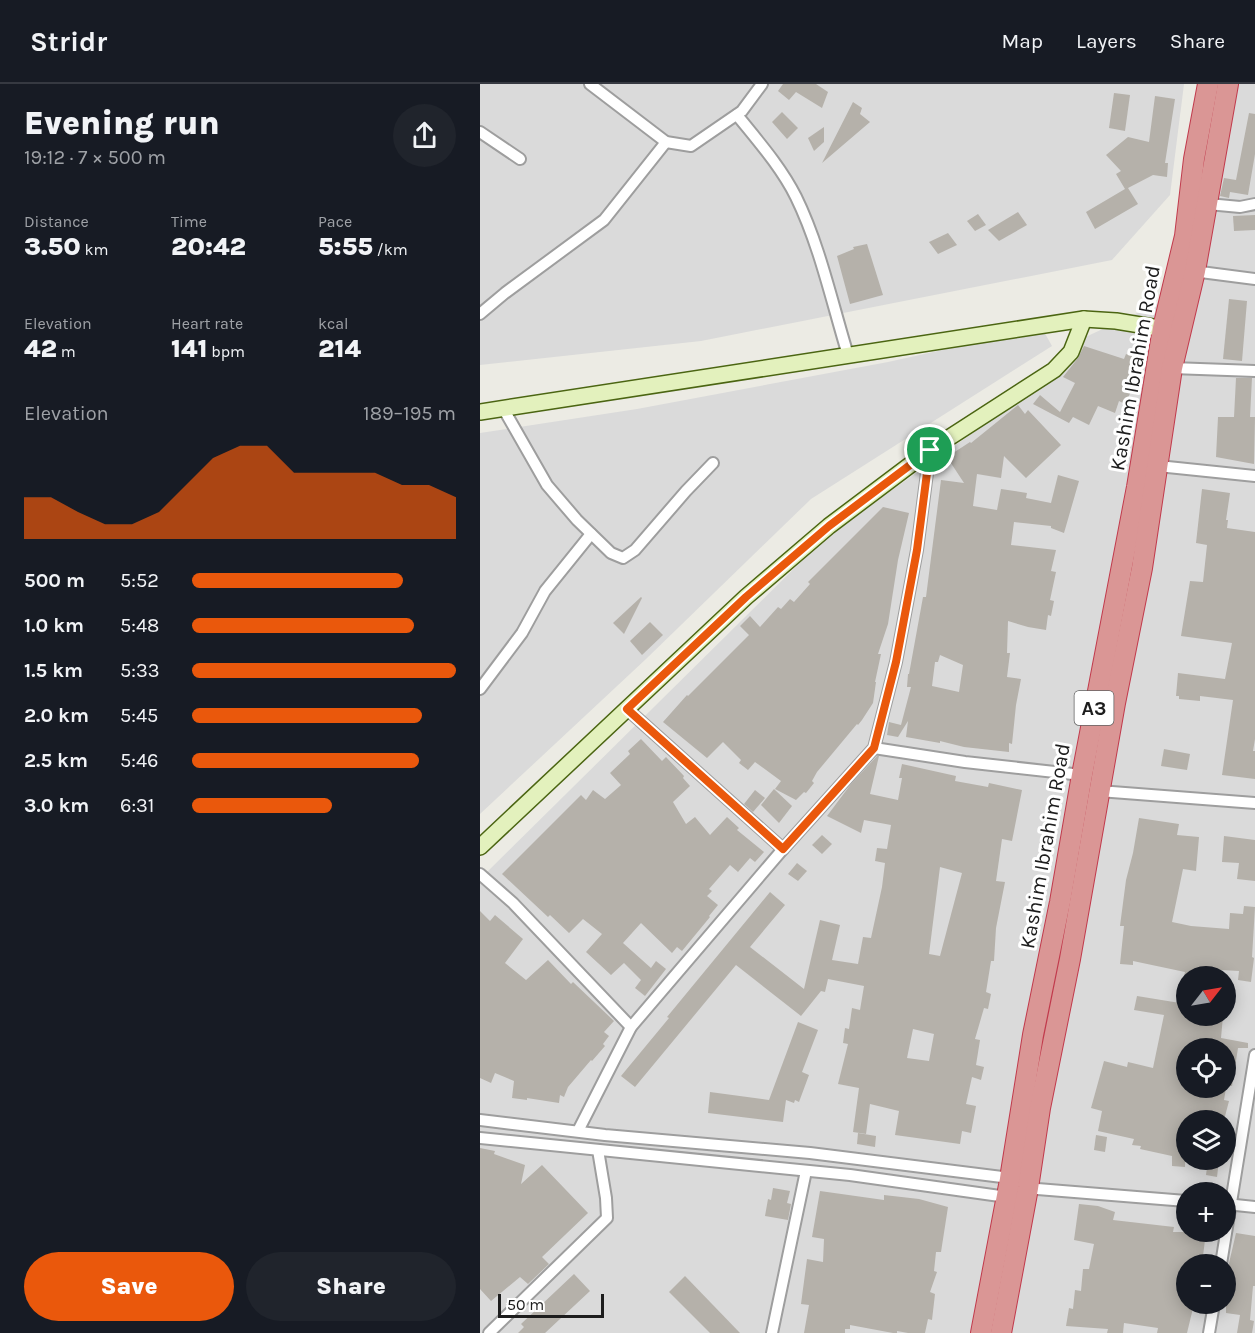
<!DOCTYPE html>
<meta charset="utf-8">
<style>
:root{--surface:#171b24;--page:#20242c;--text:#f1f3f6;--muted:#9ea1a6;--line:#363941;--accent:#ea580c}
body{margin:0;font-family:Karla,sans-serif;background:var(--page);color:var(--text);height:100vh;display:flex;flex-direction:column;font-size:22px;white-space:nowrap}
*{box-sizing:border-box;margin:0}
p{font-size:20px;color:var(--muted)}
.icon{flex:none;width:33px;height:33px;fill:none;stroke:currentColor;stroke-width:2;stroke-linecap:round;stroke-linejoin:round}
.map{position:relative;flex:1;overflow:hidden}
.sheet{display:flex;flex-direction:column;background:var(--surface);width:480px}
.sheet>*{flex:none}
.needle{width:39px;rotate:59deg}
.fabs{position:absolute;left:696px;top:882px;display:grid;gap:12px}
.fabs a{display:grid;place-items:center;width:60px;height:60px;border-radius:50%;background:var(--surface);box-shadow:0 3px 15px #0003;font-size:30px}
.scale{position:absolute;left:18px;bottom:15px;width:106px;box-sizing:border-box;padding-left:6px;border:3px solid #1d1d1d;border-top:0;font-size:16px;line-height:21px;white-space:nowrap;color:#1d1d1d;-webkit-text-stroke:4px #fff;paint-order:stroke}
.pin{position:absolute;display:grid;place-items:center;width:51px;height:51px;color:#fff;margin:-26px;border:3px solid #fff;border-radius:50%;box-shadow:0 2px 6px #0007}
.round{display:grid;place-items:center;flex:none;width:63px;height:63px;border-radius:32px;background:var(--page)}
.head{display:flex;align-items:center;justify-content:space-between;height:102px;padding:0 24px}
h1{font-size:33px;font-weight:800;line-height:45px}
.figures{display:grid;grid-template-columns:repeat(3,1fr);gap:9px;height:102px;padding:6px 24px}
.figures div{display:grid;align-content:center}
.figures b{font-size:26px;font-weight:800}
.figures small{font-size:16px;font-weight:400}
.figures p{font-size:16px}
.chart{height:168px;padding:12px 24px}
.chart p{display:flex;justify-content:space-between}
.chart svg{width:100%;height:108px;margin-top:6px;fill:var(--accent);opacity:.7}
.cta{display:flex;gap:12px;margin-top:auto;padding:12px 24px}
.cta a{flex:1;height:69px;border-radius:36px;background:var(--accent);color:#fff;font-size:24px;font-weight:800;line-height:69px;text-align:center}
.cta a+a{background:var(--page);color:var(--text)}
ul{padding:0 24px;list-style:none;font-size:20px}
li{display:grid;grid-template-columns:96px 72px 1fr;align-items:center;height:45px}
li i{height:15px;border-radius:8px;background:var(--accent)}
header{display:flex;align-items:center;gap:36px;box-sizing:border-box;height:84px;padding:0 30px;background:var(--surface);border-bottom:2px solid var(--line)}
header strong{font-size:28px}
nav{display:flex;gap:33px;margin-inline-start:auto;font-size:21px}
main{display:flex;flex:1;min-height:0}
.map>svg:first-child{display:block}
.residential{fill:#dadada;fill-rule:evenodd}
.building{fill:#b5b1aa;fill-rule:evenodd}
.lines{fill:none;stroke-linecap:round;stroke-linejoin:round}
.street-casing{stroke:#9e9e9e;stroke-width:14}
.secondary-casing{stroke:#4b6512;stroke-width:18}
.highway-casing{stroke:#c13a4c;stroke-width:22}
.street{stroke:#fff;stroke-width:10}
.secondary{stroke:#e3f1bd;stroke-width:15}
.highway{stroke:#da9695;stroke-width:20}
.route-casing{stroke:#fff;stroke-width:12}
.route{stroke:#ea580c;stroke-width:8}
.labels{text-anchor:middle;stroke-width:6;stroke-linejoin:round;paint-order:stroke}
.shield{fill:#fff;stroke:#616161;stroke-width:1.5}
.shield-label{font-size:20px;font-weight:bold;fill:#1d1d1d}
.street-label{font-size:21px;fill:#1d1d1d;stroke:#fff}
</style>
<header>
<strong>Stridr</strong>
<nav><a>Map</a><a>Layers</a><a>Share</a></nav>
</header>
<main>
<section class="sheet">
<div class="head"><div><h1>Evening run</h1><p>19:12 · 7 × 500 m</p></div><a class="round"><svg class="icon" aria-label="share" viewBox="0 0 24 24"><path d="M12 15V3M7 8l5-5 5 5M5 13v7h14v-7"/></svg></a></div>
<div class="figures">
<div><p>Distance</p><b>3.50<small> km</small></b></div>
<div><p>Time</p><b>20:42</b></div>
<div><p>Pace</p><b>5:55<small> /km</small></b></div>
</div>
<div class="figures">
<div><p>Elevation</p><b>42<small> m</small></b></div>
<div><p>Heart rate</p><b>141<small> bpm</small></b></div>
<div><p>kcal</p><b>214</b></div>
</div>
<div class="chart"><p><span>Elevation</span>189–195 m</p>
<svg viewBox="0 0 160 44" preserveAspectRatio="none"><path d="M0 44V27L10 27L20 33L30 38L40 38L50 33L60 22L70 11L80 6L90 6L100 17L110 17L120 17L130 17L140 22L150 22L160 27V44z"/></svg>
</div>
<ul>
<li><b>500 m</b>5:52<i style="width:80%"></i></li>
<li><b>1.0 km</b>5:48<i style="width:84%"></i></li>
<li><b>1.5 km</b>5:33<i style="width:100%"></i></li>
<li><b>2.0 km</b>5:45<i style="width:87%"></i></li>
<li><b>2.5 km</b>5:46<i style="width:86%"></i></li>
<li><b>3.0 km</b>6:31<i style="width:53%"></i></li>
</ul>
<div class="cta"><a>Save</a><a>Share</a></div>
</section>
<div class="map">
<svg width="775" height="1249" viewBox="0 0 775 1249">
<rect width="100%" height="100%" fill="#ecebe4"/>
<!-- residential -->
<g class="residential">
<polygon points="0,0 704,0 690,111 632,176 221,257 0,281"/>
<path d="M 759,0 L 775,0 L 775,1249 L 0,1249 L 0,795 L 347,452 L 582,286 L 599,256 L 711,204 ZM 706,892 L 746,892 L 746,932 L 706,932 ZM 706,964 L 746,964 L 746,1004 L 706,1004 ZM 706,1036 L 746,1036 L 746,1076 L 706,1076 ZM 706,1108 L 746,1108 L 746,1148 L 706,1148 ZM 706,1180 L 746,1180 L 746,1220 L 706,1220 Z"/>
<polygon points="562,244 572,262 331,415 166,575 0,730 0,349 157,325 408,278"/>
</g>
<!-- building -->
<g class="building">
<polygon points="303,0 336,0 348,8 342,24 316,8 309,16 298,7"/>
<polygon points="634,9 650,11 645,47 629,44"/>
<polygon points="675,12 695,15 685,79 688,79 687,93 673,91 648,104 658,120 615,145 606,128 645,105 636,90 641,87 626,71 648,53 669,58"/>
<polygon points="373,18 382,24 380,30 390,38 342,79"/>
<polygon points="302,28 318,44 307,55 292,38"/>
<polygon points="769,29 775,30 775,70 768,111 750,108 749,114 740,112 744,94 756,96"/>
<polygon points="344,43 344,58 334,67 328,54"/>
<polygon points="538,128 547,141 519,157 508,146"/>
<polygon points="498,130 506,141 495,147 487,137"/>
<polygon points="775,131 775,146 754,147 753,132"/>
<polygon points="468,149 477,161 458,170 449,158"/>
<polygon points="387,160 403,211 370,220 357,172 374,165 373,163"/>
<polygon points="749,215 767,217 762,277 743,275"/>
<polygon points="604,262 644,275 646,270 657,274 648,296 655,299 645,320 639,317 635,329 618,322 609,341 593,333 589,339 553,320 560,311 580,328 595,299 583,293 598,274"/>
<polygon points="756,294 772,294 770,333 775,333 774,380 736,373 738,333 754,333"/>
<path d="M 538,321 L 545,330 L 548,326 L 581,361 L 546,394 L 524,372 L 521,394 L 497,390 L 493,422 L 517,426 L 521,405 L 547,409 L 546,414 L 571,419 L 578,391 L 599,397 L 584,449 L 571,444 L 571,442 L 534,438 L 531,461 L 576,466 L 571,487 L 576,488 L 570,516 L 574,517 L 571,532 L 568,531 L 566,546 L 548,543 L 528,537 L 527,569 L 530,569 L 527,593 L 541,595 L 536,621 L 532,660 L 529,659 L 529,668 L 484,663 L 460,657 L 460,659 L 426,653 L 428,637 L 418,653 L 407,651 L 409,638 L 421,641 L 431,603 L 427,603 L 428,590 L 429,590 L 443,513 L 446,513 L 461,396 L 484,399 L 467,373 L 490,358 L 491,359 ZM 460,571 L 483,581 L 479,608 L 452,602 L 455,578 L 458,578 Z"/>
<polygon points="722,405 750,409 746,436 748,436 747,444 775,448 775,655 773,667 775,667 775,695 742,691 753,616 720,612 720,617 699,615 699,612 696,612 698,589 745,595 752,559 701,552 710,497 723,498 727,461 716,459"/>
<polygon points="403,423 429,429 418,476 408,540 398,570 401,570 395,598 396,598 393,619 382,636 378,641 377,640 337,688 332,697 334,699 326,709 324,708 316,716 295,705 301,697 275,678 268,686 259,679 261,676 243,658 227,674 183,638 207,611 208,612 269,551 260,542 270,532 280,543 298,523 301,525 310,515 314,518 330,500 328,498"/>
<polygon points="161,513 162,514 144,550 133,539"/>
<polygon points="170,538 183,551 162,571 150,557"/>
<polygon points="161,655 182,677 186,673 204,692 203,694 210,702 193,718 206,740 215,733 230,751 247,733 259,744 257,746 284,768 275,778 270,774 258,788 250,781 229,805 232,807 227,812 238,821 229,832 230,833 202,867 197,863 192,869 161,839 143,859 171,884 176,877 186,885 165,912 155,904 161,896 144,879 131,891 106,868 122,850 103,835 89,849 70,831 68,833 22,790 101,711 106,716 113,706 125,715 141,701 130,689 150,670 148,667"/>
<polygon points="684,665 710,670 707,686 681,682"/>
<path d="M 397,672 L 399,672 L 390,710 L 418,716 L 422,694 L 419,694 L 422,680 L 476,692 L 475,697 L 508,703 L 509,699 L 542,706 L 532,757 L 522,755 L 516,797 L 525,798 L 516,844 L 514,877 L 511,877 L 506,908 L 511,910 L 508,925 L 504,924 L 495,955 L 500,956 L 496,981 L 504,983 L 501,996 L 492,993 L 486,1020 L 496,1022 L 491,1049 L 482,1047 L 480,1060 L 415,1051 L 419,1027 L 390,1020 L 386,1050 L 373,1048 L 379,1004 L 358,1000 L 368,960 L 363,959 L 365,944 L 369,945 L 372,924 L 380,926 L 384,902 L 348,895 L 345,908 L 341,907 L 321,932 L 256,881 L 155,1003 L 141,992 L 189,934 L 187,933 L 290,808 L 305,821 L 270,863 L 324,905 L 340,836 L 360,841 L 352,876 L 378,880 L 383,853 L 391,854 L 402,803 L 405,779 L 395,777 L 397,764 L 407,765 L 411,741 L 384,736 L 381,749 L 347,732 L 371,700 ZM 460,783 L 482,789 L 460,872 L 449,870 ZM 433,945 L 454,950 L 449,977 L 427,974 Z"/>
<polygon points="294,705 312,722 299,739 281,721"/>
<polygon points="275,706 285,714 273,728 264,720"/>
<polygon points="659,734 699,740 697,751 719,753 716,787 703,785 692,838 711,842 749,845 750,829 763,830 764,822 775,823 772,873 774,874 771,898 758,896 759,887 722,885 720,892 704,892 705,888 653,877 653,881 640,880 644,842 640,842 646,796 653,769"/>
<polygon points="342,751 352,760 342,770 332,761"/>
<polygon points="744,752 775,756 775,797 757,795 759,779 742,778"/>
<polygon points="317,779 327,787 318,797 308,790"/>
<polygon points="0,827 10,837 15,831 43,855 25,879 46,896 68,876 91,900 93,898 134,937 124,948 129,952 123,960 125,962 112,977 111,976 88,1003 84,1013 80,1011 79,1019 47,1014 47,1016 32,1014 34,997 15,989 11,999 0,994"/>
<polygon points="657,912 706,920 706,932 743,932 741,954 768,959 768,964 758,964 752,1002 746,1001 746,964 706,962 706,1004 746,1004 744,1016 749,1017 744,1036 706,1036 705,1083 692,1082 692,1072 660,1065 661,1062 652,1061 654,1055 618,1047 622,1027 611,1024 624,977 647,983 648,978 673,984 684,931 654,926"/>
<polygon points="318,938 338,946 322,988 329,991 319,1018 315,1016 314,1019 306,1016 303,1038 228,1029 230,1008 289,1016"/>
<polygon points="378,1049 396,1052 395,1063 377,1060"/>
<polygon points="616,1051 627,1053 625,1068 614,1066"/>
<polygon points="0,1064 15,1067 14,1070 45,1081 41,1100 62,1081 108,1129 62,1173 69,1180 48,1200 40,1193 11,1217 0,1205"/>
<polygon points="728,1076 739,1076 737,1093 726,1091"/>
<polygon points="293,1104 310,1107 307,1119 311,1120 308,1136 285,1132 288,1115 291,1116"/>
<polygon points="340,1107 404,1116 404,1111 439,1115 468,1123 461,1168 456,1168 454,1187 457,1188 450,1208 455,1210 452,1236 448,1235 445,1249 428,1249 417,1247 417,1249 413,1249 370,1241 370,1245 365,1245 365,1249 324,1249 329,1221 321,1220 327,1175 343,1178 344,1155 332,1153"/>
<polygon points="599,1120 618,1122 635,1128 633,1136 694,1143 693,1148 726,1148 722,1180 706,1180 706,1220 714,1220 707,1249 677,1249 678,1244 644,1239 643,1249 627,1249 628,1245 586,1242 589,1224 593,1225 595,1206 601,1207 603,1185 609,1185 614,1160 594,1156"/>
<polygon points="756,1149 775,1152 775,1202 773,1202 770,1236 774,1237 772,1249 757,1249 760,1231 746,1229 746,1192"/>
<polygon points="94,1190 110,1207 65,1249 38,1249 44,1243 41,1240"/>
<polygon points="205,1192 260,1249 230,1249 189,1208"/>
</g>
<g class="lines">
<!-- street casing -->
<g class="street-casing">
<g id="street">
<polyline points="110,0 186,58 211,62 262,27 282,0"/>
<path d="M 257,31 C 278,57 301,83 316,113 C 340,162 352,219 368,271"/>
<polyline points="0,48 40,75"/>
<polyline points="728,120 760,123 775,120"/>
<polyline points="713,187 775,195"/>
<polyline points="0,230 25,209 124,136 186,58"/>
<polyline points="692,284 775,287"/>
<polyline points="23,324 67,401 97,436 131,469 143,474 155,466 206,407 233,379"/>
<polyline points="678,382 775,392"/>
<polyline points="0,605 42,549 65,507 111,450"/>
<polyline points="147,625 303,765"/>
<polyline points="394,664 485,678 602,691"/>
<polyline points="619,707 775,719"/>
<polyline points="0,790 33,819 151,943"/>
<polyline points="0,1036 125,1051 330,1069 530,1094"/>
<polyline points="98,1047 151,943 303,765 394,664 416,578 437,466 450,366"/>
<polyline points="0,1054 370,1091 527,1113"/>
<polyline points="545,1104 706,1117"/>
<polyline points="746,1120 775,1123"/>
<polyline points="741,1180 775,971"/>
<polyline points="9,1249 127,1134 126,1114 118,1066"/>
<polyline points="292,1249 326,1087"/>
<polyline points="729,1249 734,1220"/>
</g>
</g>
<!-- secondary casing -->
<g class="secondary-casing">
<g id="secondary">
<polyline points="0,328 604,235 636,237 691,246"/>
<polyline points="0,763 266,513 349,442 450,366 574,286 591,268 604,235"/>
</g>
</g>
<!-- highway casing -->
<g class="highway-casing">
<g id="highway">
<polyline points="501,1249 529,1101 553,951 580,818 602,691 657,403 683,244 705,152 714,75 728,0"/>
<polyline points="521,1249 548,1104 560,1024 590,875 635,619 662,484 692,284 715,187 748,0"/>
</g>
</g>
<!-- street -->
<use href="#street" class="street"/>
<!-- secondary -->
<use href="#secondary" class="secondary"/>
<!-- highway -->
<use href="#highway" class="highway"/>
</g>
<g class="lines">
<!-- route casing -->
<g class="route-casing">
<polygon id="route" points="450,366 437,466 416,578 394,664 303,765 147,625 266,513 349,442"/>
</g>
<!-- route -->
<use href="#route" class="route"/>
</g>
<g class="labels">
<!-- shield labels -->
<rect class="shield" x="594.5" y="607" width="39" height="34" rx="4.5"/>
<g class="shield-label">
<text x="614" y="631">A3</text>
</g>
<!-- street labels -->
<g class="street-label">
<text transform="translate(655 284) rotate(-80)" y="7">Kashim Ibrahim Road</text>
<text transform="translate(565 762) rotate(-80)" y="7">Kashim Ibrahim Road</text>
</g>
</g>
</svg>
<div class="fabs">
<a><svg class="needle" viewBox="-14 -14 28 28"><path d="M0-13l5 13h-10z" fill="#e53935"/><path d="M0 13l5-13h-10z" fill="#9ea1a6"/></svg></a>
<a><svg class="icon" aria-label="locate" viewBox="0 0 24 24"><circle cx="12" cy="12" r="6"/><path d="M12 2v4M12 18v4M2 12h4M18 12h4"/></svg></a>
<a><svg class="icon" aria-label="layers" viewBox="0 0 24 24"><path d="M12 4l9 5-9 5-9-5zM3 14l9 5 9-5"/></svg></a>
<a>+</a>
<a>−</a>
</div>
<div class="scale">50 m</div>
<div class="pin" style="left:450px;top:366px;background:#1e9e55"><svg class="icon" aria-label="arrive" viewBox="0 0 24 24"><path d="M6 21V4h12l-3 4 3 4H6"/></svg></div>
</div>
</main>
